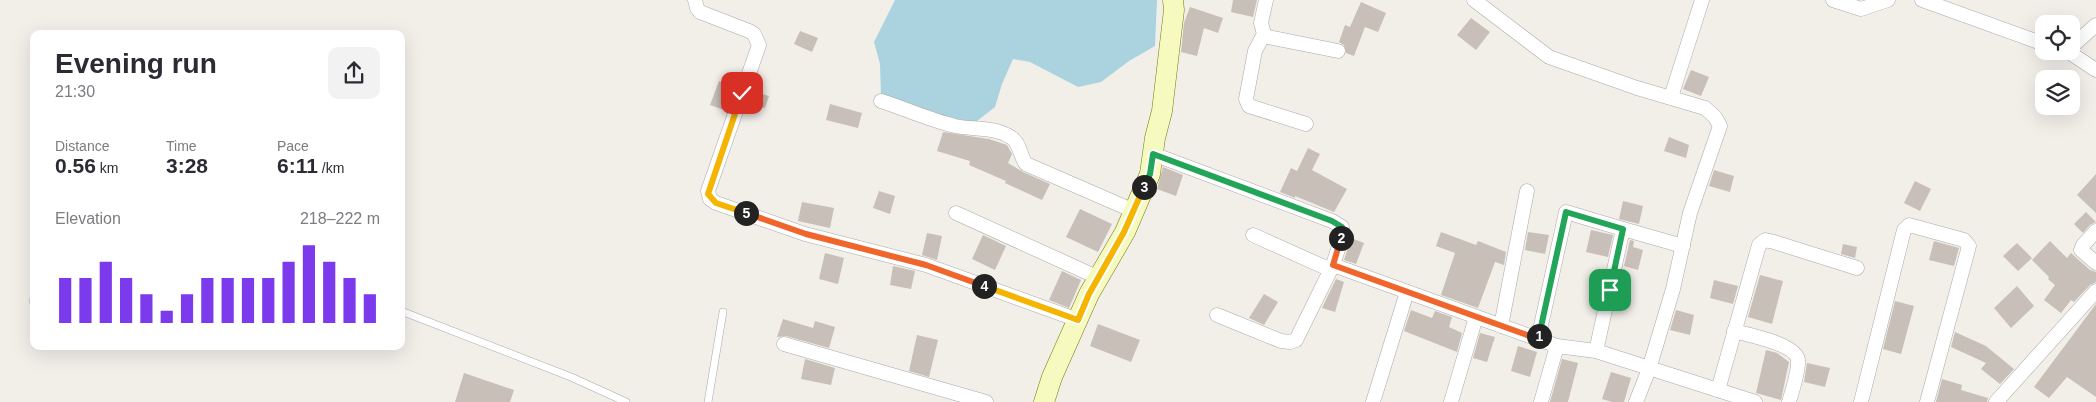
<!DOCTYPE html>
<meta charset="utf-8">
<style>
:root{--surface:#fff;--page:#f2f2f3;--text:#2b2b33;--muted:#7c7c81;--accent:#7c3aed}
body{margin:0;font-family:Arial,sans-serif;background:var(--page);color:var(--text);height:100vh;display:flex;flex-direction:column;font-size:19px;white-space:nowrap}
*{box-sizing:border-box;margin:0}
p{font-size:16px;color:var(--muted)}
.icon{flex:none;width:28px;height:28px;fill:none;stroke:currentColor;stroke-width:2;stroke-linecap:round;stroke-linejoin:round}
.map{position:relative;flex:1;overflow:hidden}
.sheet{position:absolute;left:30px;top:30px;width:375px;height:320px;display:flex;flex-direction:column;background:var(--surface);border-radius:10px;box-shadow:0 5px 20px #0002}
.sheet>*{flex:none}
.tools{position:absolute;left:2035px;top:15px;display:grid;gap:10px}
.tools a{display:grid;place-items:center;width:45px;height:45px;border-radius:10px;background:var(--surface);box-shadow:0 5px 20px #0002;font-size:25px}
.pin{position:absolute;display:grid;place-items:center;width:42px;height:42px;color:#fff;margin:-21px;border-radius:10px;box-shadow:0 2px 8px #0006}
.km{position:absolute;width:25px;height:25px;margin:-12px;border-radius:50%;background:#222;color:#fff;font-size:14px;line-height:25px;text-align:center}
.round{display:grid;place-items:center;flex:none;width:52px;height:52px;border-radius:10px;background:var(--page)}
.overview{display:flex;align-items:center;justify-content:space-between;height:85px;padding:0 25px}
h1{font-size:28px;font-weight:800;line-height:38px}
.stats{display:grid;grid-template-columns:repeat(3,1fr);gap:8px;height:85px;padding:5px 25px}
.stats div{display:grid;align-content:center}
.stats b{font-size:21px;font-weight:800}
.stats small{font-size:14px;font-weight:400}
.stats p{font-size:14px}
.chart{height:140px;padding:10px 25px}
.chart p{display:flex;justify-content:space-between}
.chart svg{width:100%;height:90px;margin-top:5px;stroke:var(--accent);stroke-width:6}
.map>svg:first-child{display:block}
.water{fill:#aad3df}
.building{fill:#c7bfb8}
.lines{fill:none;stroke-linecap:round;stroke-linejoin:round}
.lane-casing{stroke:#a9a9a9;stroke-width:8}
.street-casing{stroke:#a9a9a9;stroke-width:15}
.secondary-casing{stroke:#707d05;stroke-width:21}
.lane{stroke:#fff;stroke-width:7}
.street{stroke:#fff;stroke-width:14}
.secondary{stroke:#f7fabf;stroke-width:20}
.split-1-casing{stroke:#fff;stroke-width:10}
.split-2-casing{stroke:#fff;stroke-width:10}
.split-3-casing{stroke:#fff;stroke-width:10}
.split-4-casing{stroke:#fff;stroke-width:10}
.split-5-casing{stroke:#fff;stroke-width:10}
.split-6-casing{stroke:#fff;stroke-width:10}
.split-1{stroke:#22a559;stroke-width:6}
.split-2{stroke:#f0652b;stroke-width:6}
.split-3{stroke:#22a559;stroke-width:6}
.split-4{stroke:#f5b400;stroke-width:6}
.split-5{stroke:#f0652b;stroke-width:6}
.split-6{stroke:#f5b400;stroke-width:6}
</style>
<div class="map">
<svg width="2096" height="402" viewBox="0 0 2096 402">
<rect width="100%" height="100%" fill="#f2efe9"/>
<!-- water -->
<polygon class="water" points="895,0 1157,0 1155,46 1129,61 1101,82 1078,87 1030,62 1013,59 1002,84 995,107 977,121 960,124 881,97 880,64 874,42"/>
<!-- building -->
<g class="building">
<polygon points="1233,0 1257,0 1253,17 1231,12"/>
<polygon points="1361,2 1386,13 1378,32 1365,27 1354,56 1346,53 1344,45 1339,42 1345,25 1350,27"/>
<polygon points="1190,7 1223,18 1218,33 1204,28 1197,56 1181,52 1184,23"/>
<polygon points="1471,18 1490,32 1476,50 1457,35"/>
<polygon points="800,31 818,38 812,52 794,44"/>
<polygon points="1691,70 1709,77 1701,96 1683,89"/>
<polygon points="719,81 735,87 727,111 710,105"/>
<polygon points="752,91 769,96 765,108 748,103"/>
<polygon points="830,104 862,113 858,128 826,120"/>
<polygon points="943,132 989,139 1007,145 1012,154 1008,163 1023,172 1050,184 1042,200 1005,183 1006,181 969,165 970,161 937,151"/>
<polygon points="1669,137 1689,145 1686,158 1664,151"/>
<polygon points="1308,148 1320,154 1312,170 1347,189 1334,212 1295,196 1295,198 1280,192 1291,168 1297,171"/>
<polygon points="1163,167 1183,175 1176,196 1157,189"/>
<polygon points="1714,170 1734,176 1730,192 1709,186"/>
<polygon points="2096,174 2096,213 2077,195"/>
<polygon points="1915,181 1931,189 1920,211 1904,203"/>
<polygon points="879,191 895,196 890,214 873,208"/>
<polygon points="1623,201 1643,206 1639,224 1619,219"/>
<polygon points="802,202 834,208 830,228 798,221"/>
<polygon points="1080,209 1112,224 1098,252 1066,237"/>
<polygon points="2086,212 2096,222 2090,225 2083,233 2074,224"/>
<polygon points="1591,230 1613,235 1608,257 1586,252"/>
<polygon points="1441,232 1476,245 1478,241 1506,252 1504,265 1495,262 1478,308 1441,295 1455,253 1436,246"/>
<polygon points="1528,232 1549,235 1545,254 1525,250"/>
<polygon points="927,233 942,236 937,260 922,255"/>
<polygon points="983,235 1006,246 995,270 972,259"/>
<polygon points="1351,238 1364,243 1356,264 1344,260"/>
<polygon points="1630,240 1634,241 1633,247 1643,250 1638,270 1624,266"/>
<polygon points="1934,241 1959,248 1954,266 1929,260"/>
<polygon points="2050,241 2067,258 2071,253 2090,270 2096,272 2096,282 2090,285 2074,302 2071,300 2061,313 2044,300 2055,285 2048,279 2049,277 2032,260"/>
<polygon points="2017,243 2032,258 2018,271 2003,256"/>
<polygon points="1843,244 1857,247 1855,258 1841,254"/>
<polygon points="825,253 844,258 838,284 819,279"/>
<polygon points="893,266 915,271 911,289 890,285"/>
<polygon points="1062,271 1081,280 1069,308 1049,300"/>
<polygon points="1760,275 1783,281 1772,324 1748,317"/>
<polygon points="1336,279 1344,282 1335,312 1322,308"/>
<polygon points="1714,280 1738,286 1733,304 1710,298"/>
<polygon points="2017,286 2034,306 2011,328 1994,308"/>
<polygon points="1264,294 1278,302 1264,325 1249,318"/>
<polygon points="1895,301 1914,306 1901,354 1883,349"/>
<polygon points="2096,304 2096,397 2067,377 2049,398 2034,387"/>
<polygon points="1411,310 1432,318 1435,311 1452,317 1449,327 1462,333 1457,352 1404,331"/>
<polygon points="1676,310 1694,315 1690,335 1670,330"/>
<polygon points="783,319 813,328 815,321 835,327 829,348 786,336 777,337"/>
<polygon points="1098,324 1140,340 1131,362 1090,346"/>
<polygon points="1955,332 1986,346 2014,369 2000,384 1981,369 1986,363 1951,347"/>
<polygon points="1480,333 1495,337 1487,362 1473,358"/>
<polygon points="917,335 938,340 929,377 909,371"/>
<polygon points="1518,346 1537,352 1530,377 1511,371"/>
<polygon points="1766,350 1777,353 1789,362 1781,400 1756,393"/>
<polygon points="805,359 835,368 831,385 801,379"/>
<polygon points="1562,359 1578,363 1568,402 1550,402"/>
<polygon points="1807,363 1830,368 1825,387 1804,382"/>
<polygon points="1611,372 1631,378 1624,402 1612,402 1602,399"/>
<polygon points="464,373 514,390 510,402 455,402"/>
<polygon points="1942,379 1962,385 1961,390 1988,398 1987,402 1936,402"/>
</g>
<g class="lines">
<!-- lane casing -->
<g class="lane-casing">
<g id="lane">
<polyline points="33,301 34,301"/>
<polyline points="401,311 571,377 626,402"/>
<polyline points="708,402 723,312"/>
</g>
</g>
<!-- street casing -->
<g class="street-casing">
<g id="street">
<polyline points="695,0 697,8 700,12 749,31 754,34 759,45 708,191 710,199 716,203 805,234 926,265 1078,320"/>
<polyline points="1266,0 1261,23 1264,34 1268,37 1338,51"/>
<polyline points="1474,0 1549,57 1637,88 1705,108 1715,117 1720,126 1690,213 1673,289 1649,369 1636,402"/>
<polyline points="1833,0 1861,9 1888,0"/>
<polyline points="1922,0 2044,44"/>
<polyline points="1264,34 1255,51 1246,99 1249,106 1306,124"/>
<polyline points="2071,47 2096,25"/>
<polyline points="2067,51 2096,70"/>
<polyline points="1671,97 1702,0"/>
<path d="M 881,101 C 906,109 930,120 955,126 C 974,130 994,126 1012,138 C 1020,143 1020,157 1026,164 L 1134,211"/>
<polyline points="1153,154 1332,221 1342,227 1342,237 1333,265 1557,346 1596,351 1755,402"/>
<polyline points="956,213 1099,278"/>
<polyline points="1623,229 1683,246"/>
<polyline points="2096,231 2083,245 2081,250 2096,263"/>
<polyline points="1253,235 1331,270"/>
<polyline points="1217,315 1281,341 1290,342 1296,340 1333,265"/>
<polyline points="1501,326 1527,191"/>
<path d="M 1734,331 C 1749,335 1796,344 1798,360 C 1799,370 1792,392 1789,402"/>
<polyline points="1538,339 1566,212 1623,229 1596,351"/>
<polyline points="784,344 986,402"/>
<polyline points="1718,390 1759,245 1765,240 1774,242 1857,268"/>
<polyline points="1373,402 1407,292"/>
<polyline points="1451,402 1476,317"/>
<polyline points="1541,402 1557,346"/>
<polyline points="1861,402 1904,230 1909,225 1964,240 1969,246 1927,402"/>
<polyline points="1996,402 2096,291"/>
</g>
</g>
<!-- secondary casing -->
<g class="secondary-casing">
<polyline id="secondary" points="1044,402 1052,377 1089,294 1125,232 1150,174 1155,138 1162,111 1174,10 1173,0"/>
</g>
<!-- lane -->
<use href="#lane" class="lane"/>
<!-- street -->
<use href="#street" class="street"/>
<!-- secondary -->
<use href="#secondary" class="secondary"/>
</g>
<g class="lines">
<!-- split-1 casing -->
<g class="split-1-casing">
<polyline id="split-1" points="1539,336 1566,212 1623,229 1610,290"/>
</g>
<!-- split-2 casing -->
<g class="split-2-casing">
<polyline id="split-2" points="1341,238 1333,265 1538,339 1539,336"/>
</g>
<!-- split-3 casing -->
<g class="split-3-casing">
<polyline id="split-3" points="1144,187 1150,174 1153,154 1332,221 1342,227 1341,238"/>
</g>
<!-- split-4 casing -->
<g class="split-4-casing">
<polyline id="split-4" points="984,286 1078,320 1089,294 1124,232 1144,187"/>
</g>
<!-- split-5 casing -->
<g class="split-5-casing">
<polyline id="split-5" points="746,213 806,234 926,265 984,286"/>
</g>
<!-- split-6 casing -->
<g class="split-6-casing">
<polyline id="split-6" points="742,93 708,194 716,203 746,213"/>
</g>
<!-- split-1 -->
<use href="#split-1" class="split-1"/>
<!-- split-2 -->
<use href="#split-2" class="split-2"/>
<!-- split-3 -->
<use href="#split-3" class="split-3"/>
<!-- split-4 -->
<use href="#split-4" class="split-4"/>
<!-- split-5 -->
<use href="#split-5" class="split-5"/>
<!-- split-6 -->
<use href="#split-6" class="split-6"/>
</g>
</svg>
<div class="tools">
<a><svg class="icon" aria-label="locate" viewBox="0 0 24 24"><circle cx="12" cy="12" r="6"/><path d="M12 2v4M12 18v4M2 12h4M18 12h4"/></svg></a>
<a><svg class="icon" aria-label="layers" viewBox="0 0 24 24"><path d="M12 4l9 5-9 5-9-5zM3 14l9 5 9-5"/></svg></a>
</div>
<div class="pin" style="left:1610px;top:290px;background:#1e9e55"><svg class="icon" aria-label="arrive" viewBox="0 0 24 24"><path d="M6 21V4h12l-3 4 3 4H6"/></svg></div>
<div class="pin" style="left:742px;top:93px;background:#d93025"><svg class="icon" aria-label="check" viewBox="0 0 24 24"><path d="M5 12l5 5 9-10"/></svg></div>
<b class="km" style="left:1539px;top:336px">1</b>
<b class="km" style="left:1341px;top:238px">2</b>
<b class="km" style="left:1144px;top:187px">3</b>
<b class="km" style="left:984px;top:286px">4</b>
<b class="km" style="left:746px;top:213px">5</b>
<section class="sheet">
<div class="overview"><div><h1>Evening run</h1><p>21:30</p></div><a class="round"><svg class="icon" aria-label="share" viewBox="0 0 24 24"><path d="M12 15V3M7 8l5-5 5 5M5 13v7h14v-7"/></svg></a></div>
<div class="stats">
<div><p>Distance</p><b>0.56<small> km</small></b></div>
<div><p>Time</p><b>3:28</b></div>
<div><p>Pace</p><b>6:11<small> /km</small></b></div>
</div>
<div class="chart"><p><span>Elevation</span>218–222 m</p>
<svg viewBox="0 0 160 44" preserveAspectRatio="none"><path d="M5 44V22M15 44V22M25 44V14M35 44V22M45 44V30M55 44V38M65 44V30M75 44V22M85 44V22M95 44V22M105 44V22M115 44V14M125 44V6M135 44V14M145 44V22M155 44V30"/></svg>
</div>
</section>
</div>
